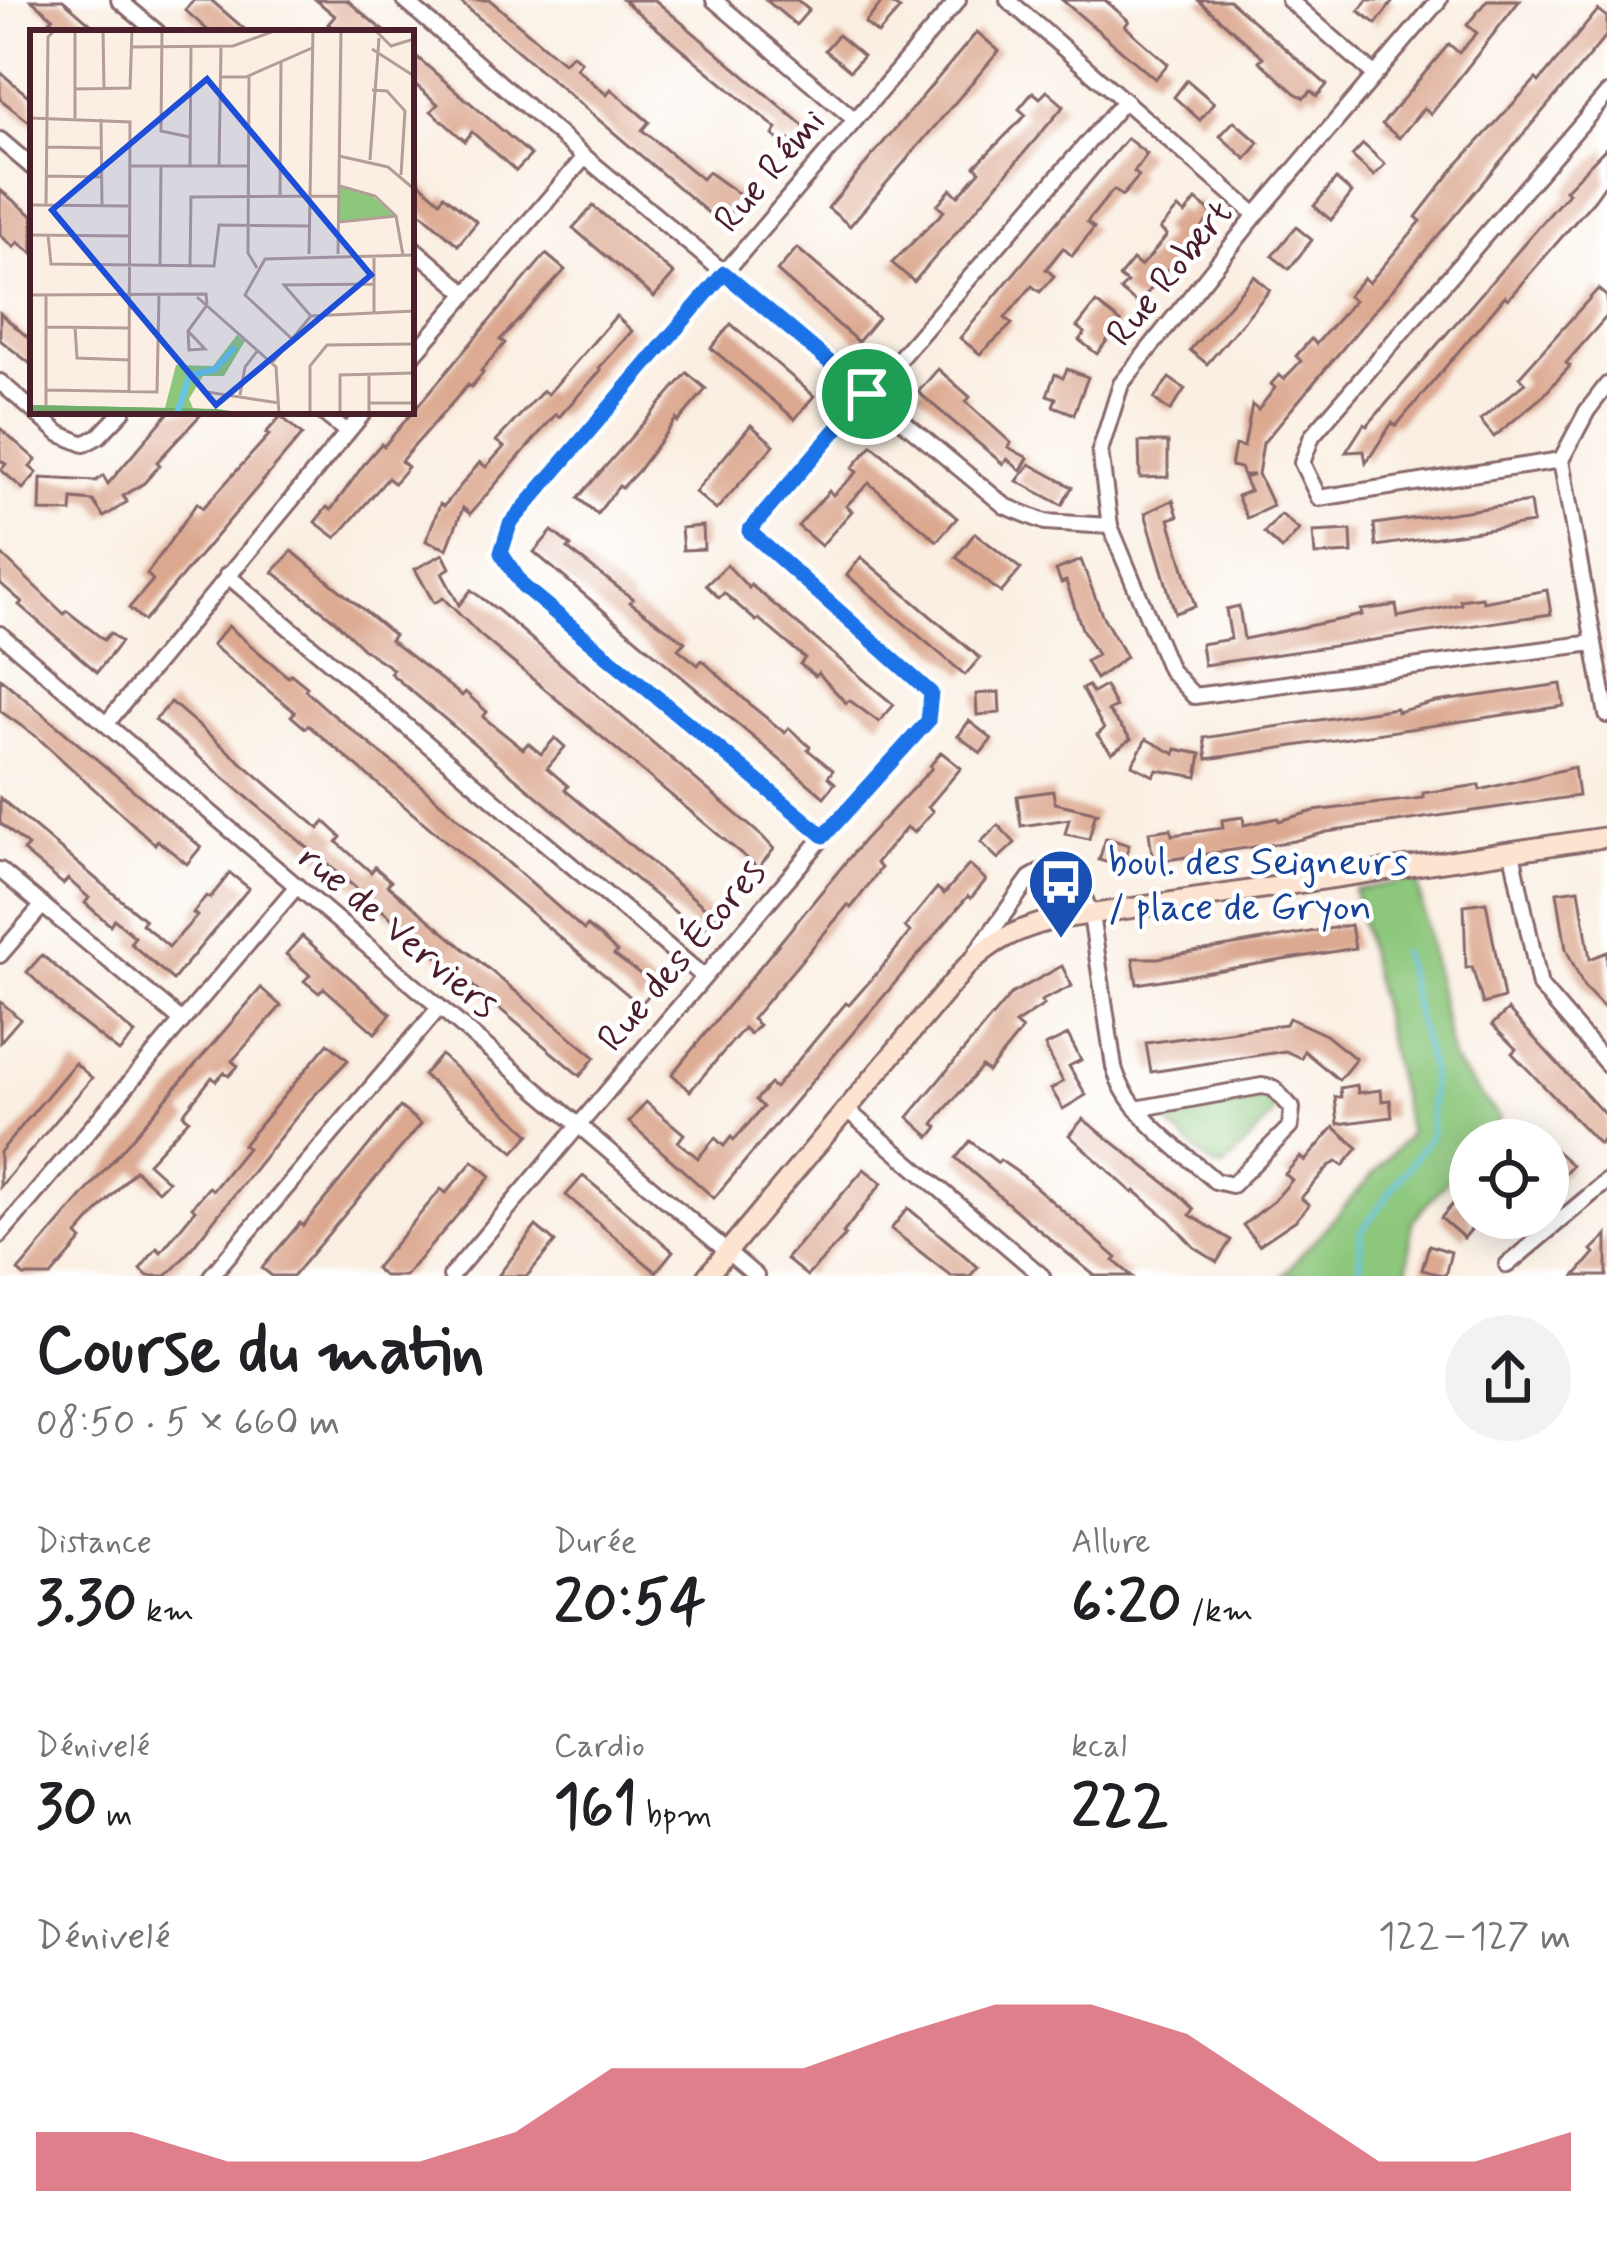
<!DOCTYPE html>
<html lang="fr">
<meta charset="utf-8">
<style>
:root{--surface:#fff;--page:#f2f2f2;--text:#202124;--muted:#757577;--accent:#d1495b}
body{margin:0;font-family:Mynerve,sans-serif;background:var(--page);color:var(--text);height:100vh;display:flex;flex-direction:column;font-size:45px;white-space:nowrap}
*{box-sizing:border-box;margin:0}
p{font-size:39px;color:var(--muted)}
.icon{flex:none;width:66px;height:66px;fill:none;stroke:currentColor;stroke-width:2;stroke-linecap:round;stroke-linejoin:round}
.map{position:relative;height:1276px;overflow:hidden}
.sheet{display:flex;flex-direction:column;background:var(--surface);flex:1}
.sheet>*{flex:none}
.tools{position:absolute;left:1449px;top:1119px;display:grid;gap:24px}
.tools a{display:grid;place-items:center;width:120px;height:120px;border-radius:50%;background:var(--surface);box-shadow:0 6px 30px #0003;font-size:60px}
.pin{position:absolute;display:grid;place-items:center;width:102px;height:102px;color:#fff;margin:-51px;border:6px solid #fff;border-radius:50%;box-shadow:0 3px 12px #0007}
.round{display:grid;place-items:center;flex:none;width:126px;height:126px;border-radius:63px;background:var(--page)}
.headline{display:flex;align-items:center;justify-content:space-between;height:204px;padding:0 36px}
h1{font-size:66px;font-weight:800;line-height:90px}
.stats{display:grid;grid-template-columns:repeat(3,1fr);gap:18px;height:204px;padding:12px 36px}
.stats div{display:grid;align-content:center}
.stats b{font-size:60px;font-weight:800}
.stats small{font-size:33px;font-weight:400}
.stats p{font-size:33px}
.chart{height:336px;padding:24px 36px}
.chart p{display:flex;justify-content:space-between}
.chart svg{width:100%;height:216px;margin-top:12px;fill:var(--accent);opacity:.7}
.map>svg:first-child{display:block}
.green{fill:#8cc77c;stroke:#6b7354;stroke-width:3}
.lines{fill:none;stroke-linecap:round;stroke-linejoin:round}
.stream{stroke:#68c4e6;stroke-width:4.5}
.building{fill:#dca890}
.street-casing{stroke:#88686b;stroke-width:20}
.secondary-casing{stroke:#88686b;stroke-width:24}
.street{stroke:#fff;stroke-width:14}
.secondary{stroke:#fde4d1;stroke-width:18}
.route-casing{stroke:#fff;stroke-width:24}
.route{stroke:#1a73e8;stroke-width:15}
.labels{text-anchor:middle;stroke-width:9;stroke-linejoin:round;paint-order:stroke}
.street-label{font-size:39px;fill:#4a1f2b;stroke:#fff}
.transit-label{font-size:39px;fill:#164399;stroke:#fff;text-anchor:start}
.inset-river{fill:none;stroke:#68c4e6;stroke-width:6}
.inset-road{fill:none;stroke:#b49c99;stroke-width:3}
.view{fill:#1d4ed8;fill-opacity:0.15;stroke:#1d4ed8;stroke-width:6}
.inset-edge{fill:none;stroke:#4a1f2b;stroke-width:6}
</style>
<div class="map">
<svg width="1607" height="1276" viewBox="0 0 1607 1276">
<rect width="100%" height="100%" fill="#fff"/>
<filter id="ink" filterUnits="userSpaceOnUse"><feTurbulence type="fractalNoise" baseFrequency=".00833" numOctaves="2"/><feDisplacementMap in="SourceGraphic" scale="24" xChannelSelector="R" yChannelSelector="G"/><feConvolveMatrix kernelMatrix="1 2 1 2 8 2 1 2 1" color-interpolation-filters="sRGB"/></filter>
<filter id="wash" filterUnits="userSpaceOnUse"><feTurbulence type="fractalNoise" baseFrequency=".004" numOctaves="4" result="noise"/><feDisplacementMap in="SourceGraphic" scale="48" xChannelSelector="R" yChannelSelector="G"/><feGaussianBlur stdDeviation="2.7" result="paint"/><feColorMatrix in="noise" values="0 0 0 0 0 0 0 0 0 0 0 0 0 0 0 0 0 1.4 0 .05"/><feComposite in="paint" operator="in"/></filter>
<g filter="url(#wash)">
<rect width="100%" height="100%" fill="#faefe2"/>
<!-- green -->
<g class="green">
<polygon points="1417,879 1452,1060 1500,1119 1482,1140 1470,1140 1470,1154 1412,1221 1407,1276 1282,1276 1409,1134 1354,890"/>
<polygon points="1261,1097 1273,1105 1273,1115 1224,1168 1213,1166 1167,1123 1167,1118 1177,1109"/>
</g>
<g class="lines">
<!-- stream -->
<polyline class="stream" points="1359,1276 1361,1232 1431,1135 1431,1072 1401,952"/>
</g>
<g id="blocks">
<!-- building -->
<g class="building">
<polygon points="31,0 63,0 101,33 59,33 48,24 53,18"/>
<polygon points="194,0 211,0 249,33 211,33 185,10"/>
<polygon points="316,0 347,0 386,33 339,33 328,24 335,16"/>
<polygon points="458,0 490,0 564,63 572,54 581,62 576,68 607,95 611,89 649,122 642,130 702,179 708,172 743,197 720,223"/>
<polygon points="623,0 655,0 813,134 800,148 790,140 785,146 773,135 777,129"/>
<polygon points="766,0 797,0 809,10 796,25"/>
<polygon points="884,0 900,9 878,34 865,23"/>
<polygon points="1062,0 1105,0 1129,21 1125,26 1168,64 1155,79"/>
<polygon points="1198,0 1229,0 1327,85 1317,96 1311,91 1304,98 1295,93 1259,61 1263,57"/>
<polygon points="1367,0 1394,0 1376,24 1359,11"/>
<polygon points="1487,0 1520,0 1431,114 1424,108 1399,138 1382,124 1449,44 1459,53 1477,33 1467,25"/>
<polygon points="1598,10 1607,17 1607,35 1263,443 1258,474 1273,506 1247,518 1237,496 1250,491 1244,478 1254,475 1243,475 1240,468 1231,466 1235,445 1244,447 1252,405 1258,410 1275,388 1271,384 1279,375 1284,379 1301,361 1296,356 1311,339 1316,344 1354,301 1348,296 1364,278 1369,283 1421,221 1416,217 1455,167 1536,79 1539,82"/>
<polygon points="977,32 999,51 850,226 828,208"/>
<polygon points="838,35 863,56 850,71 825,50"/>
<polygon points="411,52 531,155 516,171 472,132 465,141 431,111 438,104 411,81"/>
<polygon points="0,72 33,100 33,125 0,99"/>
<polygon points="1187,80 1214,103 1200,120 1174,97"/>
<polygon points="1047,91 1064,106 914,282 892,263 944,211 937,205 951,189 958,196 980,171 975,166 1026,115 1019,109 1033,92 1040,98"/>
<polygon points="1234,121 1259,143 1246,159 1220,136"/>
<polygon points="1127,138 1147,154 1134,172 1139,176 1122,196 1114,190 1108,196 1087,222 1094,228 1072,256 1063,248 1046,269 1054,276 1040,292 1032,286 1005,318 1012,324 980,354 960,338"/>
<polygon points="1363,144 1385,164 1374,176 1352,156"/>
<polygon points="1607,147 1607,182 1595,199 1508,299 1505,296 1396,426 1392,423 1366,463 1364,451 1346,452 1364,424 1367,426 1550,214 1568,193 1565,190"/>
<polygon points="411,175 440,201 444,195 477,222 458,245 411,204"/>
<polygon points="1336,179 1352,193 1331,220 1314,206"/>
<polygon points="0,190 33,216 33,254 18,242 14,247 0,235"/>
<polygon points="1196,200 1213,214 1140,302 1135,302 1120,290 1127,283 1119,277 1133,260 1140,266 1147,260 1167,235 1160,229 1178,208 1185,214"/>
<polygon points="593,206 674,274 654,297 573,228"/>
<polygon points="1296,227 1312,240 1289,269 1272,256"/>
<polygon points="797,248 878,318 858,342 777,271"/>
<polygon points="546,254 565,270 500,340 505,343 481,371 483,373 471,387 468,385 401,461 408,467 394,483 388,478 336,538 315,522 327,507 331,510 367,460 381,444 384,446"/>
<polygon points="1254,276 1270,290 1207,364 1190,350"/>
<polygon points="1598,289 1607,297 1607,316 1566,363 1570,366 1543,396 1494,437 1480,420 1525,383 1519,377"/>
<polygon points="1096,303 1121,322 1097,354 1079,340 1085,333 1077,327"/>
<polygon points="0,313 33,342 33,366 0,340"/>
<polygon points="616,316 632,331 599,368 601,370 559,417 556,414 470,514 463,508 447,549 426,541 440,504 444,506 480,462 486,467 504,447 496,441 543,391 548,394"/>
<polygon points="731,324 814,396 795,419 711,348"/>
<polygon points="938,369 970,397 966,402 1011,443 1008,447 1028,458 1021,471 1007,459 1003,464 918,392"/>
<polygon points="1067,369 1088,377 1074,414 1053,406 1056,398 1047,395 1055,374 1063,378"/>
<polygon points="687,373 706,389 678,422 676,419 638,471 622,488 619,486 597,514 578,498"/>
<polygon points="1169,378 1185,389 1170,411 1154,399"/>
<polygon points="170,411 204,411 157,462 160,465 144,483 123,496 127,502 104,517 93,501 72,499 71,512 40,511 41,478 96,481 103,476 108,484"/>
<polygon points="281,416 302,435 144,621 129,608 153,580 147,574 197,503 203,508 269,435 266,433"/>
<polygon points="751,425 774,445 716,510 695,492"/>
<polygon points="0,428 36,460 30,467 37,473 23,489 1,470 6,464 0,460"/>
<polygon points="1139,442 1168,442 1168,477 1140,478"/>
<polygon points="872,445 957,518 937,541 869,483 846,506 852,511 821,546 798,526 829,491 833,495 857,472 852,468"/>
<polygon points="1030,464 1072,487 1062,505 1017,481"/>
<polygon points="1173,500 1178,516 1169,519 1195,606 1175,613 1145,513"/>
<polygon points="1530,502 1533,523 1376,546 1374,524"/>
<polygon points="1281,514 1299,530 1282,549 1264,533"/>
<polygon points="703,526 704,549 683,550 681,528"/>
<polygon points="1351,530 1352,553 1315,555 1313,532"/>
<polygon points="552,531 571,546 568,549 633,599 630,602 685,642 678,649 698,665 702,660 753,707 785,733 789,728 810,747 808,750 833,770 828,777 835,783 824,797 534,552"/>
<polygon points="975,533 1021,569 1001,593 956,557"/>
<polygon points="292,551 394,635 390,640 462,696 465,692 487,712 483,717 523,749 528,743 541,754 555,738 565,747 547,768 568,786 565,790 715,916 700,933 390,673 393,669 365,650 333,619 273,572"/>
<polygon points="0,553 64,614 67,611 104,640 110,633 121,642 97,672 19,605 22,602 0,583"/>
<polygon points="443,554 450,568 442,573 459,605 471,590 499,611 763,837 774,849 758,868 480,635 443,598 434,603 415,569"/>
<polygon points="861,557 980,658 965,675 847,575"/>
<polygon points="1081,560 1102,615 1126,657 1096,679 1086,661 1097,655 1082,629 1066,581 1061,583 1056,570"/>
<polygon points="727,565 749,588 751,585 894,705 879,722 849,700 846,703 818,673 815,676 800,664 805,658 759,619 756,621 724,593 719,598 706,585"/>
<polygon points="1547,590 1551,614 1204,665 1201,644 1231,639 1226,609 1239,606 1244,639 1362,615 1361,610 1396,605 1398,617 1461,604 1460,600 1482,597 1483,602"/>
<polygon points="228,626 288,677 291,674 307,687 305,690 331,713 417,782 584,930 587,926 600,936 617,952 614,955 657,986 640,1005 308,725 305,728 291,716 295,712 212,645"/>
<polygon points="0,678 201,847 187,864 157,840 155,844 37,737 0,711"/>
<polygon points="1561,684 1564,706 1207,759 1204,738 1396,708 1397,712 1436,702"/>
<polygon points="1088,686 1093,693 1105,686 1116,707 1108,711 1131,739 1112,753 1097,735 1104,729 1082,689"/>
<polygon points="999,692 1000,713 977,715 976,694"/>
<polygon points="171,702 319,829 325,822 341,837 337,842 371,872 375,867 391,881 387,885 595,1057 580,1076 155,720"/>
<polygon points="969,721 992,739 981,753 958,736"/>
<polygon points="1146,739 1175,754 1176,749 1201,754 1197,777 1157,770 1154,776 1132,765"/>
<polygon points="941,752 961,768 928,807 933,811 914,833 907,827 876,863 881,868 859,898 851,908 848,905 752,1019 759,1025 750,1034 744,1028 690,1091 672,1074 863,841 932,768 930,766"/>
<polygon points="1574,767 1578,796 1327,832 1294,841 1153,862 1149,832 1171,829 1172,835 1223,828 1222,820 1243,817 1244,825 1278,818 1279,821 1314,811 1423,798 1423,793 1479,785 1480,790"/>
<polygon points="1053,791 1055,803 1098,813 1095,815 1089,839 1065,834 1069,819 1021,826 1017,796"/>
<polygon points="0,798 145,920 142,924 169,947 197,916 193,913 206,896 210,898 230,873 249,888 173,980 130,943 135,937 114,919 110,925 85,903 89,898 68,879 63,884 23,851 28,846 0,823"/>
<polygon points="998,825 1015,843 998,859 981,842"/>
<polygon points="1106,838 1129,845 1122,867 1099,860"/>
<polygon points="969,865 986,880 971,898 968,896 714,1198 629,1122 646,1102 684,1134 678,1142 698,1158 715,1138 724,1146 731,1137 734,1140 763,1107 756,1100 770,1084 775,1088 846,1003 849,1005 883,966 910,932 905,927 937,888 944,894"/>
<polygon points="1579,889 1590,959 1607,952 1607,1011 1584,987 1566,949 1557,892"/>
<polygon points="1486,902 1504,998 1483,1004 1472,967 1466,968 1464,905"/>
<polygon points="1351,925 1355,948 1137,984 1133,958 1158,958"/>
<polygon points="302,936 391,1014 375,1033 324,988 319,993 304,981 310,975 286,954"/>
<polygon points="42,955 135,1034 119,1052 72,1015 27,972"/>
<polygon points="1062,966 1072,986 1041,1001 1044,1005 1015,1024 1022,1030 988,1072 982,1067 941,1114 934,1124 938,1127 930,1137 908,1117 1011,994"/>
<polygon points="261,988 281,1006 232,1061 238,1066 229,1076 224,1072 216,1081 212,1077 183,1114 189,1119 148,1163 168,1181 158,1191 135,1170 77,1235 82,1240 51,1276 24,1276 18,1271"/>
<polygon points="0,1001 20,1019 0,1042"/>
<polygon points="1508,1010 1607,1117 1607,1136 1599,1144 1512,1053 1516,1049 1492,1025"/>
<polygon points="1289,1018 1326,1035 1356,1059 1339,1080 1304,1051 1301,1058 1285,1051 1151,1072 1146,1043 1286,1024"/>
<polygon points="1068,1035 1081,1060 1069,1066 1086,1095 1063,1109 1051,1089 1063,1082 1045,1046"/>
<polygon points="328,1043 348,1060 309,1101 182,1260 166,1276 148,1276 140,1269 157,1248 161,1252 195,1210 192,1207 209,1187 213,1190 247,1148 243,1145"/>
<polygon points="441,1055 530,1134 514,1152 423,1075"/>
<polygon points="75,1063 92,1078 0,1187 0,1152"/>
<polygon points="1357,1085 1358,1093 1381,1090 1382,1101 1390,1100 1392,1117 1338,1124 1335,1097 1341,1097 1340,1088"/>
<polygon points="400,1107 421,1124 293,1276 272,1276 262,1268 300,1223 303,1226"/>
<polygon points="1083,1119 1178,1193 1194,1209 1190,1215 1231,1240 1217,1262 1194,1247 1169,1220 1135,1191 1133,1193 1069,1135"/>
<polygon points="1334,1127 1358,1148 1343,1166 1337,1162 1329,1166 1301,1198 1309,1205 1296,1220 1259,1245 1243,1225 1274,1201 1292,1180 1285,1174 1300,1157 1305,1161"/>
<polygon points="970,1141 998,1163 1000,1160 1023,1176 1117,1258 1114,1261 1132,1276 1095,1276 1027,1220 956,1158"/>
<polygon points="1554,1149 1572,1165 1556,1183 1548,1176 1548,1155"/>
<polygon points="473,1161 491,1176 405,1276 384,1276 375,1268 441,1189 446,1193"/>
<polygon points="864,1169 882,1183 843,1233 846,1235 807,1276 786,1259"/>
<polygon points="583,1176 673,1251 656,1272 566,1195"/>
<polygon points="1470,1192 1470,1222 1474,1226 1464,1238 1441,1218 1456,1200 1460,1204"/>
<polygon points="908,1208 978,1267 970,1276 951,1276 891,1229"/>
<polygon points="536,1226 555,1242 527,1276 498,1276"/>
<polygon points="1607,1235 1607,1276 1575,1276 1595,1253 1592,1250"/>
<polygon points="1429,1245 1451,1252 1445,1276 1422,1270"/>
</g>
</g>
</g>
<g filter="url(#ink)">
<use href="#blocks" fill-opacity="0" stroke="#88686b" stroke-width="3"/>
<g class="lines">
<!-- street casing -->
<g class="street-casing">
<g id="street">
<polyline points="119,0 158,33"/>
<polyline points="404,0 585,157 1005,506 1045,522 1110,526"/>
<polyline points="714,0 854,119"/>
<polyline points="1008,0 1256,215"/>
<polyline points="1289,0 1375,75"/>
<polyline points="1439,0 1256,215 1121,384 1100,451 1110,526 1170,670 1194,696 1593,643"/>
<polyline points="0,140 33,168"/>
<polyline points="411,246 466,293"/>
<polyline points="411,358 585,157"/>
<polyline points="0,382 60,434 84,444 99,436 123,411"/>
<polyline points="1607,385 1587,411 1561,460 1607,715"/>
<polyline points="321,411 347,432"/>
<polyline points="1561,460 1319,498 1302,463 1312,436 1607,94"/>
<polyline points="227,575 704,977"/>
<polyline points="0,634 756,1276"/>
<polyline points="106,724 365,411"/>
<polyline points="824,836 523,586 501,553 510,523 958,0"/>
<polyline points="1512,852 1540,986 1607,1064"/>
<polyline points="0,870 182,1021"/>
<path d="M 976,953 L 1030,878 L 1055,864 L 1077,880 L 1091,915 L 1114,1067 C 1127,1115 1179,1148 1215,1181 L 1232,1185 L 1290,1127 L 1292,1108 L 1273,1088 L 1262,1086 L 1136,1109"/>
<polyline points="0,955 43,905"/>
<polyline points="847,1110 1042,1276"/>
<polyline points="0,1235 297,886"/>
<polyline points="1507,1265 1607,1181"/>
<polyline points="211,1276 439,1008"/>
<polyline points="451,1276 824,836 928,721 931,693 749,531 1124,101"/>
</g>
</g>
<!-- secondary casing -->
<g class="secondary-casing">
<path id="secondary" d="M 707,1276 L 965,968 C 992,941 1015,930 1052,920 L 1607,837"/>
</g>
<!-- street -->
<use href="#street" class="street"/>
<!-- secondary -->
<use href="#secondary" class="secondary"/>
</g>
</g>
<g class="lines" filter="url(#ink)">
<!-- route casing -->
<g class="route-casing">
<polygon id="route" points="724,273 867,394 749,531 931,693 928,721 824,836 523,586 501,553 510,524"/>
</g>
<!-- route -->
<use href="#route" class="route"/>
</g>
<!-- icons -->
<defs>
<g id="bus-pin" transform="scale(3.45)"><path d="M0 17L-7.5 6A9.5 9.5 0 1 1 7.5 6Z" fill="#1a4fb4" stroke="#fff"/><path d="M-5-6H5V4H4V6H2V4H-2V6H-4V4H-5ZM-3.5-4V0h7V-4ZM-3.5 1.2v1.5H-2V1.2ZM2 1.2v1.5H3.5V1.2Z" fill="#fff"/></g>
</defs>
<g fill-rule="evenodd">
<use href="#bus-pin" x="1061" y="882"/>
</g>
<g class="labels">
<!-- street labels -->
<g class="street-label">
<text transform="translate(768 169) rotate(-50)" y="14">Rue Rémi</text>
<text transform="translate(1168 272) rotate(-51)" y="14">Rue Robert</text>
<text transform="translate(400 930) rotate(40)" y="14">rue de Verviers</text>
<text transform="translate(680 954) rotate(-50)" y="14">Rue des Écores</text>
</g>
<!-- transit labels -->
<g class="transit-label">
<text x="1108" y="874">boul. des Seigneurs<tspan x="1108" dy="45">/ place de Gryon</tspan></text>
</g>
</g>
<!-- overview -->
<g transform="translate(30 30)">
<rect width="384" height="384" fill="#faefe2"/>
<path d="M 310,156 L 340,164 L 365,186 L 309,192 ZM 207,305 L 215,311 L 194,346 L 173,346 L 159,369 L 163,378 L 216,384 L 0,380 L 0,364 L 3,375 L 135,378 L 146,335 L 183,336 Z" fill="#8cc77c"/>
<path d="M 2,375 L 187,379 L 223,384 L 2,384 Z" fill="#71ac6c"/>
<path class="inset-river" d="M 147,384 L 159,346 L 185,339 L 205,317"/>
<path class="inset-road" d="M 45,0 L 45,88M 73,0 L 74,59M 132,0 L 131,101 L 160,107M 345,0 L 361,16 L 384,9M 102,17 L 203,16 L 247,0M 342,19 L 384,46M 219,46 L 218,223 L 227,238M 190,47 L 216,47 L 282,18M 45,59 L 100,58 L 102,0M 342,60 L 357,61 L 375,81 L 371,145M 0,88 L 100,92 L 99,363M 71,89 L 72,176M 17,117 L 72,118M 309,126 L 358,137 L 384,159M 340,130 L 349,8M 100,136 L 217,136M 160,136 L 161,17M 189,136 L 191,17M 17,146 L 72,147M 310,156 L 345,166 L 366,186 L 373,225M 250,165 L 251,32M 0,175 L 98,176M 16,175 L 18,7 L 25,0M 309,192 L 366,186M 0,205 L 98,206M 18,205 L 21,234 L 184,236 L 189,195 L 280,196M 279,224 L 283,0M 308,224 L 311,0M 130,235 L 131,136M 160,235 L 161,167 L 309,166M 0,265 L 176,264 L 177,275M 16,266 L 16,375M 167,267 L 246,337 L 249,384M 344,284 L 344,225M 280,285 L 254,255 L 344,254M 16,297 L 99,298M 45,297 L 47,328 L 99,330M 158,301 L 175,319 L 159,320 L 158,301 L 177,275M 262,309 L 215,265 L 235,229 L 384,225M 242,333 L 281,286 L 384,281M 339,343 L 339,384M 17,360 L 127,362 L 129,266M 177,362 L 249,373M 210,365 L 215,337 L 228,320M 339,373 L 384,373M 280,384 L 280,336 L 297,315 L 384,314M 310,384 L 310,345 L 384,343"/>
<path class="view" d="M 177,49 L 341,245 L 186,375 L 22,180 Z"/>
<rect width="384" height="384" class="inset-edge"/>
</g>
</svg>
<div class="tools">
<a><svg class="icon" aria-label="locate" viewBox="0 0 24 24"><circle cx="12" cy="12" r="6"/><path d="M12 2v4M12 18v4M2 12h4M18 12h4"/></svg></a>
</div>
<div class="pin" style="left:867px;top:394px;background:#1e9e55"><svg class="icon" aria-label="arrive" viewBox="0 0 24 24"><path d="M6 21V4h12l-3 4 3 4H6"/></svg></div>
</div>
<section class="sheet">
<div class="headline"><div><h1>Course du matin</h1><p>08:50 · 5 × 660 m</p></div><a class="round"><svg class="icon" aria-label="share" viewBox="0 0 24 24"><path d="M12 15V3M7 8l5-5 5 5M5 13v7h14v-7"/></svg></a></div>
<div class="stats">
<div><p>Distance</p><b>3.30<small> km</small></b></div>
<div><p>Durée</p><b>20:54</b></div>
<div><p>Allure</p><b>6:20<small> /km</small></b></div>
</div>
<div class="stats">
<div><p>Dénivelé</p><b>30<small> m</small></b></div>
<div><p>Cardio</p><b>161<small> bpm</small></b></div>
<div><p>kcal</p><b>222</b></div>
</div>
<div class="chart"><p><span>Dénivelé</span>122–127 m</p>
<svg viewBox="0 0 160 44" preserveAspectRatio="none"><path d="M0 44V32L10 32L20 38L30 38L40 38L50 32L60 19L70 19L80 19L90 12L100 6L110 6L120 12L130 25L140 38L150 38L160 32V44z"/></svg>
</div>
</section>
